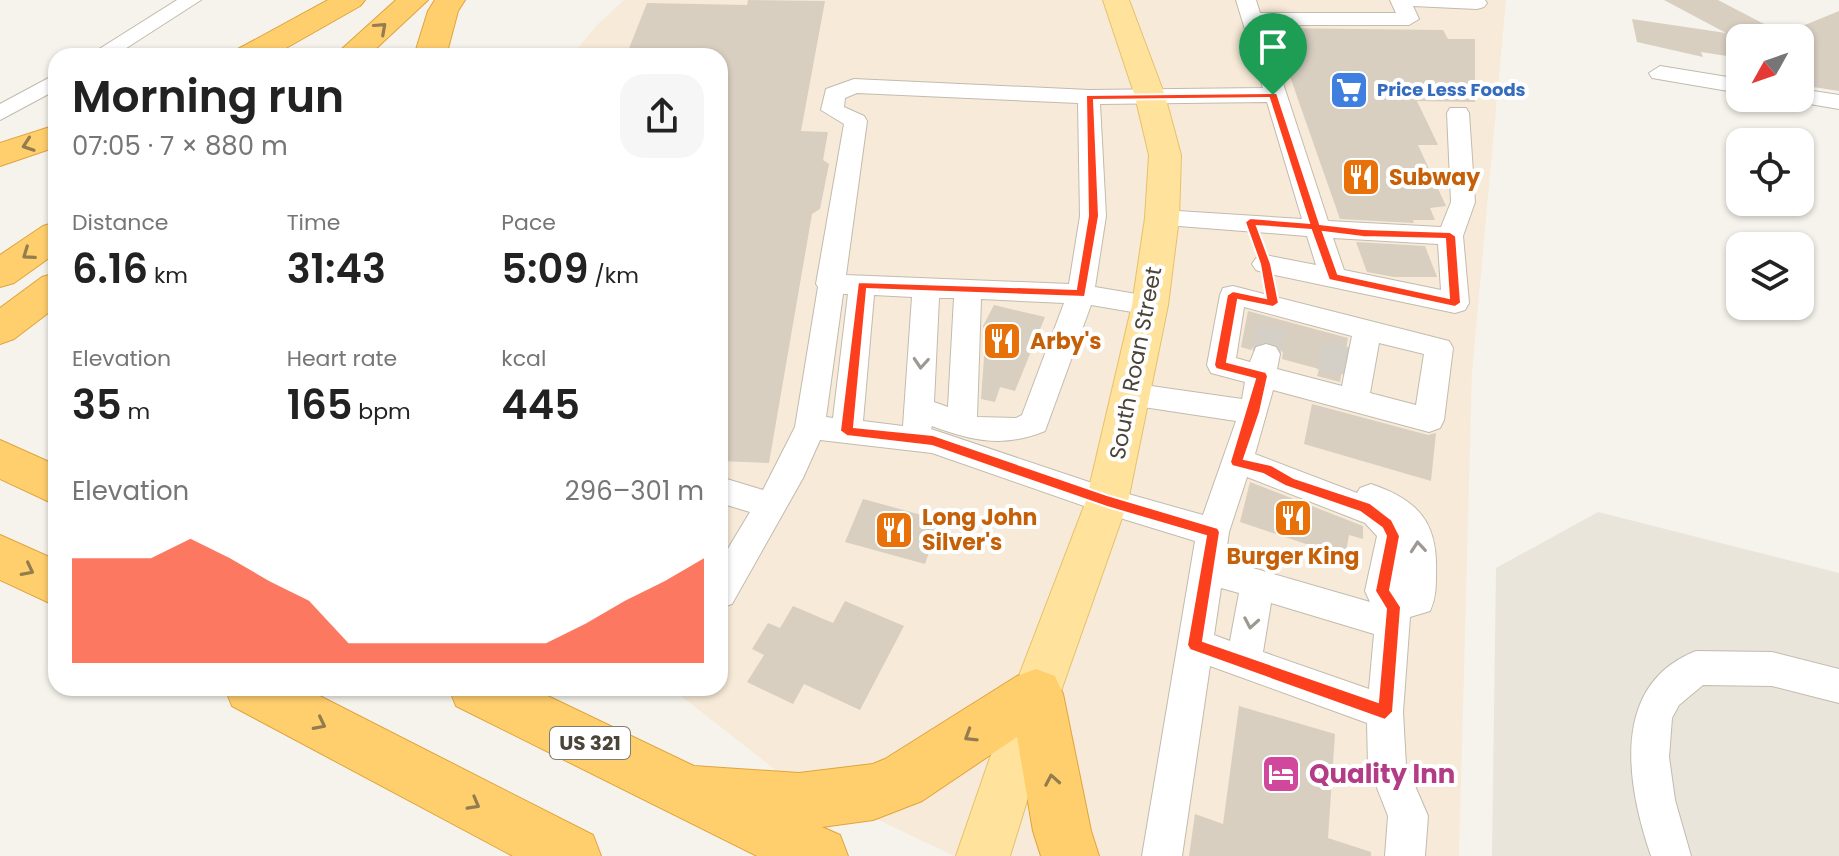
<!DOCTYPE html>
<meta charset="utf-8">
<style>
:root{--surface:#fff;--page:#f6f6f6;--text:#222;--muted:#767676;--accent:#fc3f1d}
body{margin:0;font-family:Poppins,sans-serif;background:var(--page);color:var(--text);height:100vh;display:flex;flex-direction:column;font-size:30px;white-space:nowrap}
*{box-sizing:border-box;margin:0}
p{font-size:26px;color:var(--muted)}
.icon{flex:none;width:44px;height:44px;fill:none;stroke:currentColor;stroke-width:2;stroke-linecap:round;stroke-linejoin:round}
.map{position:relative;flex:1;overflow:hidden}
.drawer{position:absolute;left:48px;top:48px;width:680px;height:648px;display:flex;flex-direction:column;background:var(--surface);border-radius:24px;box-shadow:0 2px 6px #0004}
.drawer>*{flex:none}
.needle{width:52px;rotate:230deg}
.controls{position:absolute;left:1726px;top:24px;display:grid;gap:16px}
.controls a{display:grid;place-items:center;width:88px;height:88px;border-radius:16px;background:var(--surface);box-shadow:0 2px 6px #0004;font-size:40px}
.pin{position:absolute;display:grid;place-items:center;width:68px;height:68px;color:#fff;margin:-82px -34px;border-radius:50% 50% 50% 0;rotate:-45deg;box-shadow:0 0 8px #0007}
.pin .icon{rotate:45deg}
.round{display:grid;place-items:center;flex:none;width:84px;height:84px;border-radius:24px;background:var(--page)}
.headline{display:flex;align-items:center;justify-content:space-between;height:136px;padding:0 24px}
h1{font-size:44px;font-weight:600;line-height:60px}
.stats{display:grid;grid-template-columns:repeat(3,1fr);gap:12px;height:136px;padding:8px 24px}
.stats div{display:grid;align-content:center}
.stats b{font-size:40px;font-weight:600}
.stats small{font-size:22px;font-weight:400}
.stats p{font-size:22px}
.chart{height:224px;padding:16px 24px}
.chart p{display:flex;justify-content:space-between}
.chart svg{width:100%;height:144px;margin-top:8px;fill:var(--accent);opacity:.7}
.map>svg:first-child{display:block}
.residential{fill:#eae5da}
.commercial{fill:#f7ead8}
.building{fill:#d8cfc1}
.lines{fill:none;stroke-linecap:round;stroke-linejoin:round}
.minor-tunnel{stroke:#d4d0c8;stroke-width:28;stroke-dasharray:28 14;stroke-linecap:butt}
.minor-casing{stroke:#c2bbae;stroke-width:2}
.major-casing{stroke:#e6c16a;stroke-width:2}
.highway-casing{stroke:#e0a43c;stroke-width:2}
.minor{fill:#fff;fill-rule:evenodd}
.major{fill:#ffe39c;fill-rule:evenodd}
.highway{fill:#ffcf6e;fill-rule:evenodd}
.oneway{stroke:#937c4e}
.oneway2{stroke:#9c9892}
.route{fill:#fc3f1d;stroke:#fff;stroke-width:2;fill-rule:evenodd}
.labels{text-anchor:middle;stroke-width:8;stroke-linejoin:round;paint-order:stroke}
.far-shop-label{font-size:18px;font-weight:bold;fill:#366cbe;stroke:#fff;text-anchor:start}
.shield{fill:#fff;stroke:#817c74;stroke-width:2}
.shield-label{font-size:20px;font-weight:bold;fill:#4b4439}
.food-label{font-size:22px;font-weight:bold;fill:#c56008;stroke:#fff;text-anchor:start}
.street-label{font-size:22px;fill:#4b4439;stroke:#fff}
.near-hotel-label{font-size:26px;font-weight:bold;fill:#b23c85;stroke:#fff;text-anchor:start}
</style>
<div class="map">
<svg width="1839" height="856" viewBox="0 0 1839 856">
<rect width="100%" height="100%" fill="#f6f3ec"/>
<!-- residential -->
<polygon class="residential" points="1598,512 1839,573 1839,856 1492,856 1496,568"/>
<!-- commercial -->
<polygon class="commercial" points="624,0 1506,0 1472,372 1459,856 954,856 778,772 671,688 720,688 720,56 571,56 597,25"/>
<!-- building -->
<g class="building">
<polygon points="748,0 825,1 801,131 828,132 823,160 829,164 820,209 812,214 769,463 720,461 720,56 626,56 647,3 747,5"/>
<polygon points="1664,0 1718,0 1791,38 1740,38 1740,58 1701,52 1703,57 1637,42 1632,19 1726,33"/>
<polygon points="1839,11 1839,91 1800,85 1800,27"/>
<polygon points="1273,28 1443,30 1448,39 1475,39 1475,102 1417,101 1438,145 1418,145 1446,206 1430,208 1435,220 1413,220 1414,223 1340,219"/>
<polygon points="1356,242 1425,246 1437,277 1394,277 1367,272"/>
<polygon points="994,305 1045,317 1015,391 1000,387 995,402 981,399 985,343 983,342 983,326"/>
<polygon points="1248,311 1348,338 1340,382 1317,376 1319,369 1282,359 1283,353 1277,344 1265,341 1255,344 1251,350 1241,347"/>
<polygon points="1312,404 1428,435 1436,433 1431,481 1304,444"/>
<polygon points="1250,482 1363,526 1363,539 1349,535 1345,557 1240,522"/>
<polygon points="863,499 940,520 925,564 845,542"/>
<polygon points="845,601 904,626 860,710 804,684 793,704 747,682 764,655 752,649 768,623 780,628 793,606 833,623"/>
<polygon points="1239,706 1335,734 1328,838 1371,852 1371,856 1189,856 1195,814 1223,824"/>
</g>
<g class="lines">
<!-- minor-tunnel -->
<g class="minor-tunnel">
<polyline points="1266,354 1275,315"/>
<polyline points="1331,372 1339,331"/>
</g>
<!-- minor casing -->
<g class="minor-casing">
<g id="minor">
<polygon points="177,0 201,0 114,56 88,56"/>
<path d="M 1236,0 L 1256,0 L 1260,13 L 1396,13 L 1390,0 L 1485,0 L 1487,3 L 1484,7 L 1477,9 L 1413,6 L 1419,19 L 1409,25 L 1264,25 L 1328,221 L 1441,227 L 1451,202 L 1447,113 L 1450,108 L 1466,108 L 1469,113 L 1475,202 L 1463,236 L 1469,303 L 1465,310 L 1455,313 L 1265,273 L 1256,270 L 1252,264 L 1256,258 L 1265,255 L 1316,265 L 1307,236 L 1153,224 L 1149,218 L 1153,212 L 1162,210 L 1302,219 L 1267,102 L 1100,104 L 1106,216 L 1095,287 L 1160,298 L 1164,305 L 1160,312 L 1150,315 L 1091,305 L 1045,431 C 1004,448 972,441 932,426 L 931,429 L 1107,488 L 1203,515 L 1236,421 L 1130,405 L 1120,402 L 1115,394 L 1120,386 L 1130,383 L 1242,399 L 1245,382 L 1211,373 L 1207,365 L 1220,295 L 1223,288 L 1233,286 L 1449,341 L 1453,348 L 1444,420 L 1440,428 L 1429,432 L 1273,390 L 1255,454 L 1357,493 L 1360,488 L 1371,484 C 1418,500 1438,522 1436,573 C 1436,587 1436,598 1430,611 L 1410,617 L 1403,712 L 1406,765 L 1428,816 L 1425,856 L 1385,856 L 1388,816 L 1368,765 L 1367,723 L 1210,666 L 1182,856 L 1142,856 L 1195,541 L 1107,514 L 932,453 L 820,440 L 803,478 L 732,604 L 720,608 L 720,562 L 750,512 L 720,503 L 720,477 L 763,490 L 795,427 L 818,287 L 816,284 L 844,124 L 821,110 L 826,89 L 854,79 L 1089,90 L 1263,88 ZM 857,93 L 1078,103 L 1080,216 L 1069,284 L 846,275 L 867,121 L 864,116 L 844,107 L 845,98 ZM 1333,238 L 1438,244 L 1441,290 L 1344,270 ZM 843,294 L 848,294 L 833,418 L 826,417 ZM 874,295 L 912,297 L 903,426 L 863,421 ZM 939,298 L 954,298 L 948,407 L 934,402 ZM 981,299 L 1064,303 L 1022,415 L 1016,418 L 977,417 ZM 1244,307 L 1352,336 L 1342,386 L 1277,369 L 1280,354 L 1276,347 L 1266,344 L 1256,347 L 1250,362 L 1236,358 ZM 1379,343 L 1424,354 L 1416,405 L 1370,393 ZM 1247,477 L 1365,523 L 1377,536 L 1365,591 L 1370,602 L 1225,560 L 1229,532 ZM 1221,588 L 1239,593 L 1230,641 L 1214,635 ZM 1271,603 L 1374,634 L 1369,689 L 1263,652 Z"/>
<polygon points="1660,66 1740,79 1740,93 1652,78 1649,73"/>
<polygon points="56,74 56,90 0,120 0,104"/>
<polygon points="1800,89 1839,95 1839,109 1792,101 1790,98 1800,98"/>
<path d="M 1696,651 L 1772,652 L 1839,669 L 1839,703 L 1772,686 L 1703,685 L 1679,705 L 1672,718 L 1669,757 L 1675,800 L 1691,856 L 1651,856 C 1627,786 1609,685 1696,651 Z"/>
</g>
</g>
<!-- major casing -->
<g class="major-casing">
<polygon id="major" points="1103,0 1129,0 1165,96 1181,155 1179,218 1168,305 1128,501 1060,694 1010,856 956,856 1012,694 1086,501 1132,305 1145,218 1149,155 1135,96"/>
</g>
<!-- highway casing -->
<g class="highway-casing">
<g id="highway">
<polygon points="328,0 365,0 360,6 272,56 233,56 238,49"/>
<polygon points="396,0 428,0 368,56 334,56"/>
<polygon points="435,0 465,0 458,11 446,56 414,56 428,11"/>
<polygon points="56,125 56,147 0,166 0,143"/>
<polygon points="56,222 56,253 14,283 0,287 0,255 43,226"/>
<polygon points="56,273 56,307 14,339 0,344 0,308 42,277"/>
<polygon points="0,440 56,465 56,505 0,479"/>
<polygon points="0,535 56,560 56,606 0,580"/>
<polygon points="1036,669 1055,676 1063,694 1091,831 1099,856 1041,856 1033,831 1017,737 922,801 873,820 822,827 840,835 848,856 757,856 456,706 449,688 531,688 694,766 799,773 873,764 885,759 1017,676"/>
<polygon points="225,688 304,688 593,835 601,856 513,856 232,706"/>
</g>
</g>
<!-- minor -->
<use href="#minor" class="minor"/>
<!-- major -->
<use href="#major" class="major"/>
<!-- highway -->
<use href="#highway" class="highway"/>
</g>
<!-- one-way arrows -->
<defs><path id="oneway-chevron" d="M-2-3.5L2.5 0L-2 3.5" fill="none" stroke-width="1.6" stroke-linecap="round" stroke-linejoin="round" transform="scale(2)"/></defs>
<g class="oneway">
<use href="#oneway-chevron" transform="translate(381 28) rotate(-42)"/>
<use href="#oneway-chevron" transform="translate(28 145) rotate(161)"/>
<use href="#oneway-chevron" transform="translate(28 254) rotate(145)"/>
<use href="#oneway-chevron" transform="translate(28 570) rotate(27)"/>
<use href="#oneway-chevron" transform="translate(320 724) rotate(27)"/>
<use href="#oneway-chevron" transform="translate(970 736) rotate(148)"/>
<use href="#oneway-chevron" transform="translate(1052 780) rotate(-100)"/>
<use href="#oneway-chevron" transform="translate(474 804) rotate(29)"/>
</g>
<g class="oneway2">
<use href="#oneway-chevron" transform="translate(921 363) rotate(94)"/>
<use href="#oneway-chevron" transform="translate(1418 547) rotate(-95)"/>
<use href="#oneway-chevron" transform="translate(1251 623) rotate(100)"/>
</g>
<!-- route -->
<path class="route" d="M 1277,93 L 1320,224 L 1363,229 L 1450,232 L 1456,236 L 1461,303 L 1455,307 L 1329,280 L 1311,230 L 1257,226 L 1271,264 L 1279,303 L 1273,307 L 1238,300 L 1227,362 L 1266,372 L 1268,376 L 1260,412 L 1244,459 L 1271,465 L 1294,478 L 1370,503 L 1392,520 L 1400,536 L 1390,590 L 1401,607 L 1393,712 L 1385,720 L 1190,650 L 1187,645 L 1206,536 L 1107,507 L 932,446 L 847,436 L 840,431 L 858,282 L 1076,289 L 1088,216 L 1086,95 ZM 1269,98 L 1309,223 L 1250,218 L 1245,222 L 1260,264 L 1266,298 L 1233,291 L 1227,295 L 1214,365 L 1216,369 L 1255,379 L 1230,462 L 1232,466 L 1263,474 L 1285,486 L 1360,512 L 1382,528 L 1386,536 L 1375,591 L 1386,609 L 1378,702 L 1203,641 L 1220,532 L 1218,528 L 1107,495 L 933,435 L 854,427 L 867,289 L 1085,297 L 1099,216 L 1094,100 ZM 1323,232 L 1363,237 L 1445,239 L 1449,298 L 1338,274 Z"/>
<!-- icons -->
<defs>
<g id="supermarket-square" transform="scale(2)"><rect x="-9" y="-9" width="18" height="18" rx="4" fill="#3f7fe0" stroke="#fff"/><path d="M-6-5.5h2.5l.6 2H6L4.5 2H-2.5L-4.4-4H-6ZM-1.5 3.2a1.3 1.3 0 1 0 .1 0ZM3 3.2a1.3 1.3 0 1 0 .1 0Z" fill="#fff"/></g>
<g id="restaurant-square" transform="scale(2)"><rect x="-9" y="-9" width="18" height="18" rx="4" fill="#e8710a" stroke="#fff"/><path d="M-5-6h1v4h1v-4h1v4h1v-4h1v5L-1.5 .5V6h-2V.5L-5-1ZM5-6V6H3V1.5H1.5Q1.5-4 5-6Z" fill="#fff"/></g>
<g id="hotel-square" transform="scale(2)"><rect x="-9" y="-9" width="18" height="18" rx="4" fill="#d1479c" stroke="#fff"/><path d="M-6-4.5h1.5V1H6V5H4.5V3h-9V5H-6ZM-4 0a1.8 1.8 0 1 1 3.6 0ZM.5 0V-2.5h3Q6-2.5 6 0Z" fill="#fff"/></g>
</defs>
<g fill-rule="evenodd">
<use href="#supermarket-square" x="1349" y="90"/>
<use href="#restaurant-square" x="1361" y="177"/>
<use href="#restaurant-square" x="1002" y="341"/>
<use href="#restaurant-square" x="1293" y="518"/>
<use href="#restaurant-square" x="894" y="530"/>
<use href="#hotel-square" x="1281" y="774"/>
</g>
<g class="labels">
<!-- far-shop labels -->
<g class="far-shop-label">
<text x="1377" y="96">Price Less Foods</text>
</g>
<!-- shield labels -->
<rect class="shield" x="550" y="727" width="80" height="32" rx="6"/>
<g class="shield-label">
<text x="590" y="750">US 321</text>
</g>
<!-- food labels -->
<g class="food-label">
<text x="1389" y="185">Subway</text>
<text x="1030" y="349">Arby's</text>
<text x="922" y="525">Long John<tspan x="922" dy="25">Silver's</tspan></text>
<text x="1293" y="564" text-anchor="middle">Burger King</text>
</g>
<!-- street labels -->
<g class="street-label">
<text transform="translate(1135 363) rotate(-79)" y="8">South Roan Street</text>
</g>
<!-- near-hotel labels -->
<g class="near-hotel-label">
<text x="1309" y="783">Quality Inn</text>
</g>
</g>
</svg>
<div class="controls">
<a><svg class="needle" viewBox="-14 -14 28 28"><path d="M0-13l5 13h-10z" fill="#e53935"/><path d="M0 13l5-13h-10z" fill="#767676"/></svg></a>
<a><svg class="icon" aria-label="locate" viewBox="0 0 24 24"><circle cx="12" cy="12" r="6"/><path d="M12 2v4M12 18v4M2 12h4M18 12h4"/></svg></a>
<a><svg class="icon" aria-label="layers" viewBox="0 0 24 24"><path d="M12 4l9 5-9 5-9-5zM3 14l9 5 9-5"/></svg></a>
</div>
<div class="pin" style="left:1273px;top:95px;background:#1e9e55"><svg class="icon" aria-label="arrive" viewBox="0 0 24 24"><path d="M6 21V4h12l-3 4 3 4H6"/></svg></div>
<section class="drawer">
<div class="headline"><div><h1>Morning run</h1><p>07:05 · 7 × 880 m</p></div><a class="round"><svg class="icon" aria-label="share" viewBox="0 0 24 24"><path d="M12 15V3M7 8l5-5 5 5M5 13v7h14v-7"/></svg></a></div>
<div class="stats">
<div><p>Distance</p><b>6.16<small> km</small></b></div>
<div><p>Time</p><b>31:43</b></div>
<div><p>Pace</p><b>5:09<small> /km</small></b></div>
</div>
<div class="stats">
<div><p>Elevation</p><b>35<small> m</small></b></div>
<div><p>Heart rate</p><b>165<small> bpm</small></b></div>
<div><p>kcal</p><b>445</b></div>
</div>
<div class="chart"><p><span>Elevation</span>296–301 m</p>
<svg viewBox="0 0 160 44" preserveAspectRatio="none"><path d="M0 44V12L10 12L20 12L30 6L40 12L50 19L60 25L70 38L80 38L90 38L100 38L110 38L120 38L130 32L140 25L150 19L160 12V44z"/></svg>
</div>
</section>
</div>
